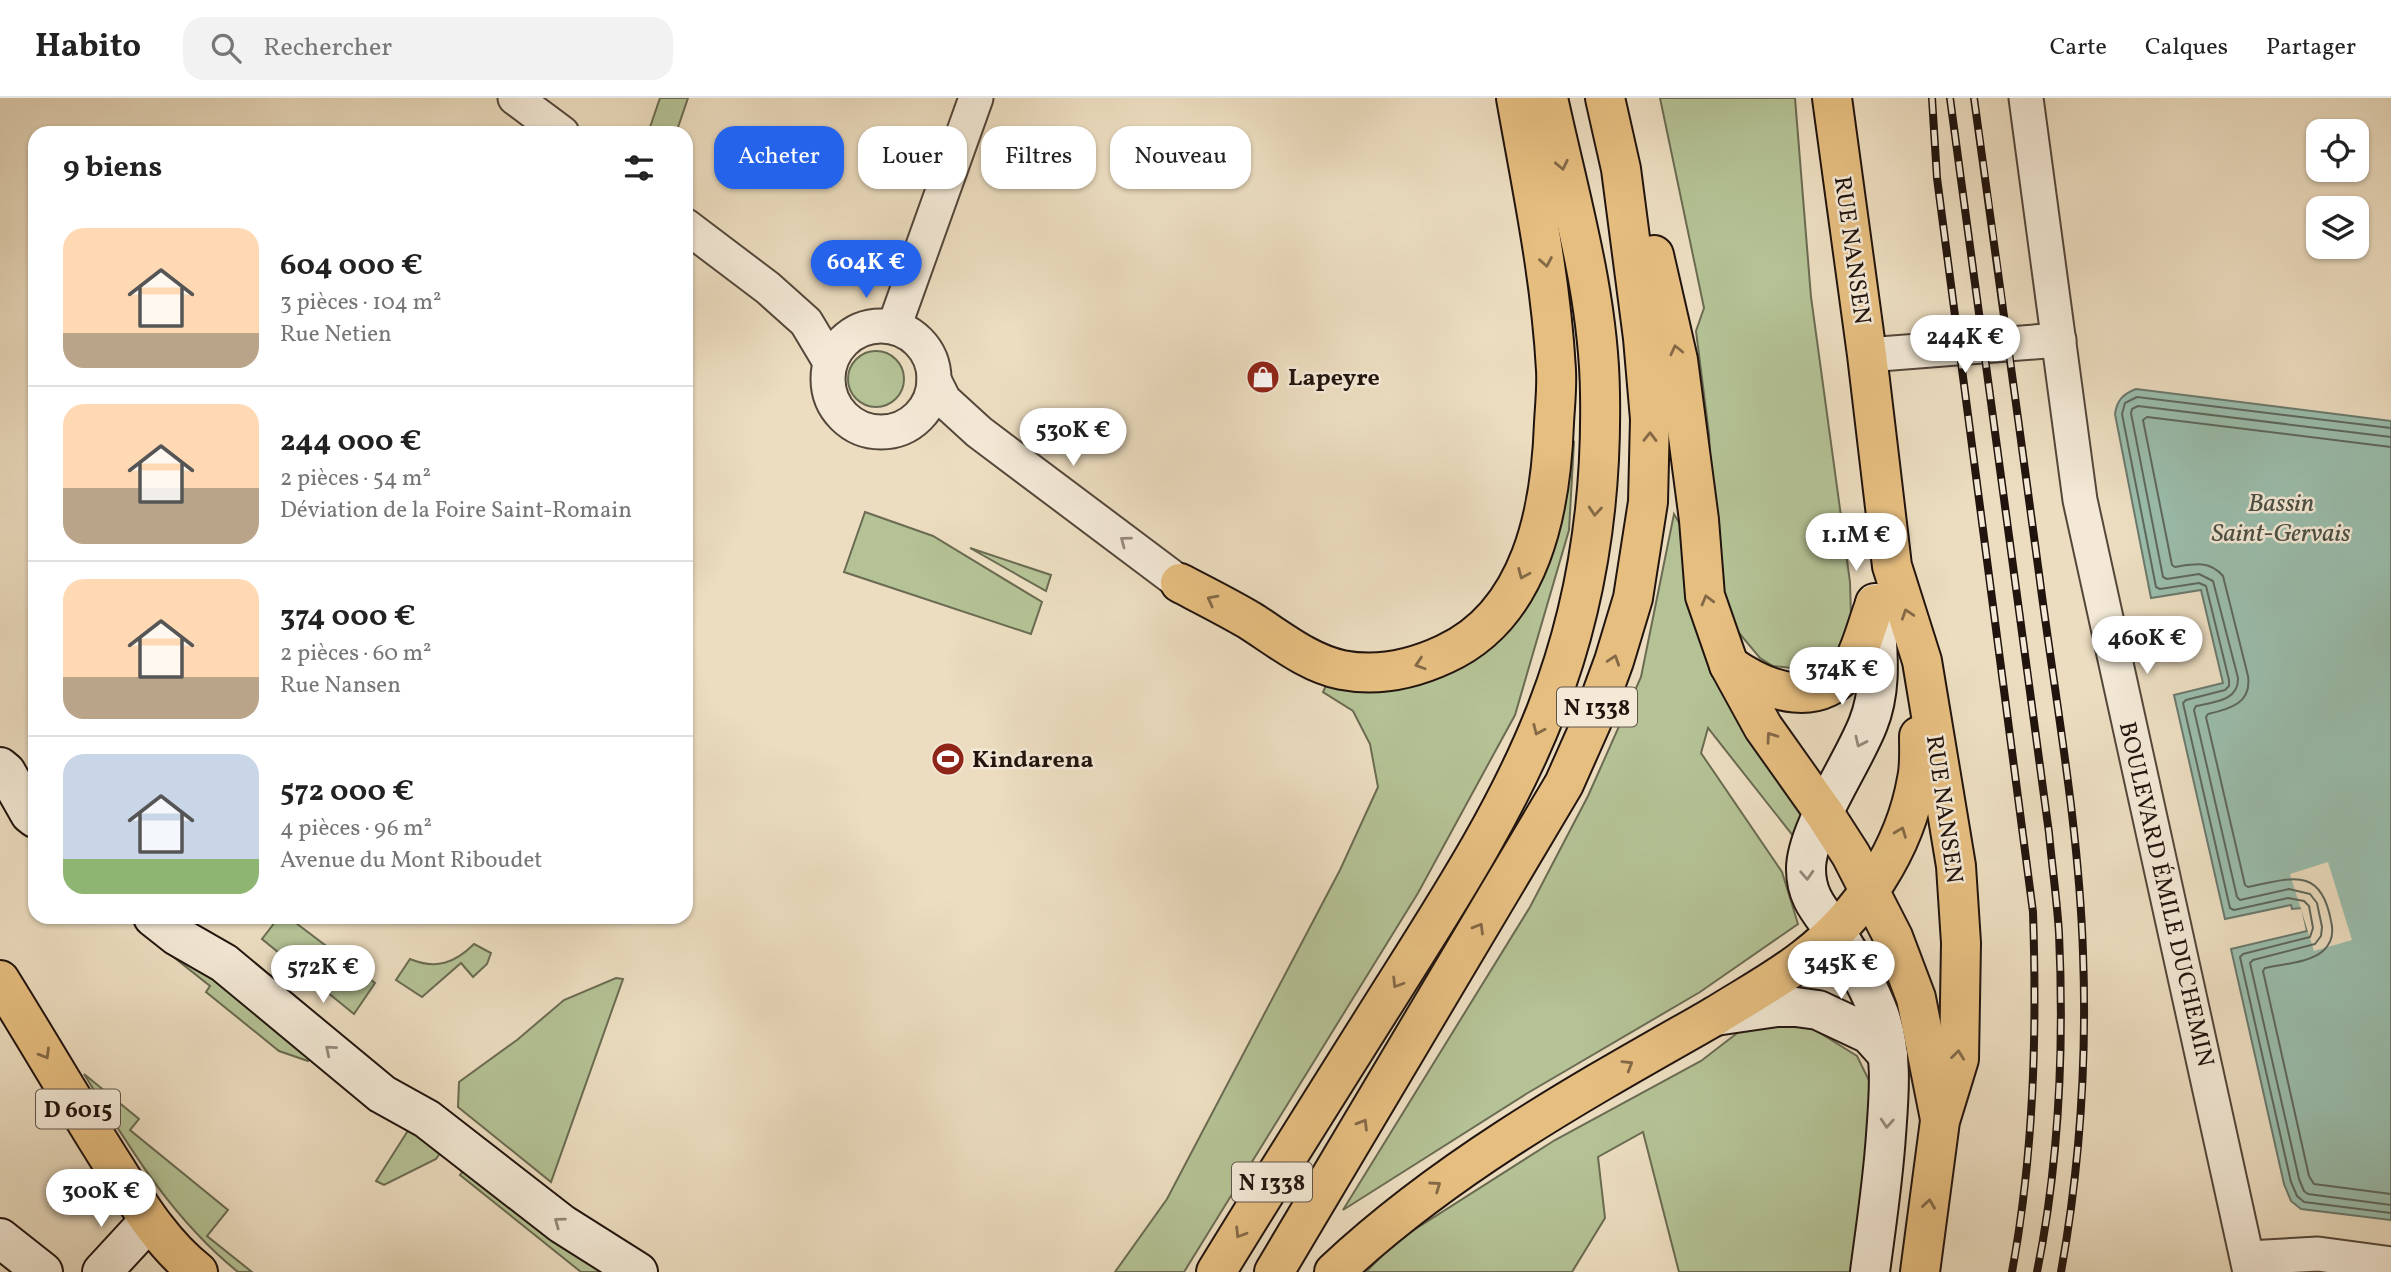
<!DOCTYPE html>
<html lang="fr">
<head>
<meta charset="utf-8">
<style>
  body { margin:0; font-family:Vollkorn,serif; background:#f2f2f2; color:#222; height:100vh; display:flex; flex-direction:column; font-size:26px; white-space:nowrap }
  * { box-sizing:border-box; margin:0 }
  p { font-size:23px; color:#767676 }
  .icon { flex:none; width:38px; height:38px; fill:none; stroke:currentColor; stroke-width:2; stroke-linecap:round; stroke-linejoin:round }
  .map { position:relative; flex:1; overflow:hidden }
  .details { position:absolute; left:28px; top:28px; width:665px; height:798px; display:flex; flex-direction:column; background:#fff; border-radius:21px; box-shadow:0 2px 5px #0004 }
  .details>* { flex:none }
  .guide { position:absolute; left:714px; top:28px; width:665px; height:63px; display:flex; gap:14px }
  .buttons { position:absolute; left:2306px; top:21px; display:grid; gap:14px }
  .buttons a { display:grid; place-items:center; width:63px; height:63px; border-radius:14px; background:#fff; box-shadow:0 2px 5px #0004; font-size:35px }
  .price { position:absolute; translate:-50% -60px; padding:0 16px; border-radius:24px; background:#fff; color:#222; font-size:23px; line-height:46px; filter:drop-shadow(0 2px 4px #0008) }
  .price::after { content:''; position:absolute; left:50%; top:42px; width:21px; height:16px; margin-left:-10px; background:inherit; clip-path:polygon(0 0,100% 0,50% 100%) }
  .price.active { background:#2563eb; color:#fff }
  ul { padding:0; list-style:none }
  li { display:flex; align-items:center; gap:21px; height:175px; padding:0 35px }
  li+li { border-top:2px solid #e0e0e0 }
  li span { display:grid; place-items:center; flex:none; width:196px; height:140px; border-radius:21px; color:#555 }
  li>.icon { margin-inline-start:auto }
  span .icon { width:84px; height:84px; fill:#fffc; stroke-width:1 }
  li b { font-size:30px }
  h2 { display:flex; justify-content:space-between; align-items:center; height:84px; padding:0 35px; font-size:30px }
  .chip { padding:0 24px; border-radius:21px; background:#fff; box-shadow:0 2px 5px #0004; font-size:24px; line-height:63px }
  .chip.active { background:#2563eb; color:#fff }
  header { display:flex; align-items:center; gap:42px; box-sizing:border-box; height:98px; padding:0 35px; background:#fff; border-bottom:2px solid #e0e0e0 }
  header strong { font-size:33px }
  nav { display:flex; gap:38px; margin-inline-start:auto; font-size:24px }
  .search { width:490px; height:63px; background:#f2f2f2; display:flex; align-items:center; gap:18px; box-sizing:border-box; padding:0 24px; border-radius:21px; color:#767676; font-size:26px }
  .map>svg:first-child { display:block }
</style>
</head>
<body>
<header>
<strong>Habito</strong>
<div class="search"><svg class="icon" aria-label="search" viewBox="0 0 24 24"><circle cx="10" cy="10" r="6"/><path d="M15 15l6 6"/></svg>Rechercher</div>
<nav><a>Carte</a><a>Calques</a><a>Partager</a></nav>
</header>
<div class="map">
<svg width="2391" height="1174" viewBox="0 0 2391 1174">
  <rect width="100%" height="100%" fill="#ecddc0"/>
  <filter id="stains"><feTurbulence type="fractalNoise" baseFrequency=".00286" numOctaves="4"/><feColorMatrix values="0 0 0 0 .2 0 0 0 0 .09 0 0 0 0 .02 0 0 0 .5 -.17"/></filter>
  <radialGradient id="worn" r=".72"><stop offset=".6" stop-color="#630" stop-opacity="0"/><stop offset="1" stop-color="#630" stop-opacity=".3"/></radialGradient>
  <g fill="#b4c295" stroke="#6a6b52" stroke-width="2">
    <polygon points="660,0 688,0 676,35 648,35"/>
    <polygon points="1660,0 1795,0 1811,199 1850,484 1851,520 1841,548 1825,562 1802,571 1773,568 1760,560 1734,529 1725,504 1712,404 1709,336 1696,233 1704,210"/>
    <circle cx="876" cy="281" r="28"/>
    <polygon points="1574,344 1569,432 1515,617 1418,795 1184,1174 1115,1174 1167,1101 1340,772 1378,689 1370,646 1353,613 1323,594 1327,585 1491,547 1565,347"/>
    <polygon points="865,414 933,438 1042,504 1031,536 844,474"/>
    <polygon points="1674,416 1681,428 1730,601 1803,720 1794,739 1708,630 1701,655 1782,774 1798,826 1700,894 1526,996 1343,1112 1530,809 1588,698 1641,579"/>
    <polygon points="970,450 1051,477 1046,493"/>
    <polygon points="279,819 288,819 375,885 354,916 262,841"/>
    <polygon points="147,828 311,959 308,963 279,953 206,894 210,888 142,834"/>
    <path d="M474,846L491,855L487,866L473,879L461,865L422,899L396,882L410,861C436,872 455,865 474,846Z"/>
    <polygon points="616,880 623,881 551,1084 458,1009 459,984 517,942 564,902"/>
    <polygon points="1799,922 1857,958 1878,1001 1857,1174 1679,1174 1643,1034 1598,1059 1605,1120 1572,1174 1366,1174 1395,1144 1555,1042 1701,963 1749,926"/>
    <path d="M84,976L139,1021L130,1032L228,1112L207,1138L252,1174H238C171,1120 129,1049 84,976Z"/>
    <polygon points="409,1031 445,1048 436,1061 384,1087 376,1083"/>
    <polygon points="469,1065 615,1174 581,1174 460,1077"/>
  </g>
  <path fill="#9abdac" stroke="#6a796d" stroke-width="2" d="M2136,291L2391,323V1122L2301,1111L2291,1103L2284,1086L2231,851L2307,833L2302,810L2292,811L2291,807L2225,821L2174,597L2223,585L2201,492L2151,500L2115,316C2117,302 2123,296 2136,291Z"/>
  <polygon fill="#ecddc0" points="2328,764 2352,842 2314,853 2290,776"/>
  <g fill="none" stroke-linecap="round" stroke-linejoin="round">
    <g stroke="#5e685d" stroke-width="2">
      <polyline points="2391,330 2137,299 2125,305 2122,316 2156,489 2160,491 2199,485 2206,488 2229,582 2229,588 2225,592 2186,602 2183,605 2230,810 2234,812 2288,800 2304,803 2309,808 2313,830 2310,839 2243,856 2240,859 2291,1084 2297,1098 2304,1104 2391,1115"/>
      <path d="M2391,339L2138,308L2132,311L2131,315L2163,479L2167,481L2199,476L2213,483L2238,580C2239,603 2214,604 2196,608L2194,612L2237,799L2240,802L2289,791L2310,796L2317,805L2322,829L2321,838L2315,846L2253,862L2250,865L2299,1081L2304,1093L2308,1096L2391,1107"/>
      <path d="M2391,349L2147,319L2143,322L2172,467L2175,469C2194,466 2209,462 2223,478L2248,578C2252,605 2230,611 2208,616L2206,619L2245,787L2248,789C2292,780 2321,768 2331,823C2334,835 2332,845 2323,853C2309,865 2282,866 2265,870L2263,873L2309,1078L2314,1086L2391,1096"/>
    </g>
    <defs>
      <g id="street">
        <polyline points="515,0 562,35"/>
        <polyline points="2026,0 2080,402 2250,1174"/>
        <polyline points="686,128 768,190 806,224 830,264"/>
        <circle cx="881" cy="281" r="53"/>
        <polyline points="894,229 976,0"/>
        <polyline points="1867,257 2059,242"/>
        <polyline points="934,282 944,302 979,334 1180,485"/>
        <polyline points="2248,1160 2318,1156 2391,1166"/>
      </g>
      <g id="secondary">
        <polyline points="0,669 6,674 30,716 35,720"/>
        <polyline points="153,819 177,838 224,865 382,996 427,1021 562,1126 638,1174"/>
        <polyline points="1715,918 1777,909 1796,909 1818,912 1869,936 1888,957"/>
        <polyline points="0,1140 43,1174"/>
        <polyline points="102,1174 149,1123"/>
        <path d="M1870,1174C1876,1128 1883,1083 1886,1037C1889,997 1893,955 1879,916C1869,889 1855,865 1840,841C1824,816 1806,803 1806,771C1806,732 1853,665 1868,626C1884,586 1876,547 1875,505"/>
      </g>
      <g id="primary">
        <polyline points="1832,0 1867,257 1892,468 1922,563 1956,768 1961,845 1959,961 1940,1023 1920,1174"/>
        <polyline points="1824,715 1851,757 1893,839 1916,900 1940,1021"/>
        <path d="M0,882C38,943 74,1005 112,1065C137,1104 161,1145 198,1174"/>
        <path d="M1715,918C1745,899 1777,882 1805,860C1861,817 1905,751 1917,681C1920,668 1919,652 1919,638"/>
      </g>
      <g id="highway">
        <polyline points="1654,157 1678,262 1699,422 1705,498 1729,567 1763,629 1824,715"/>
        <path d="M1180,485C1203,497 1227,509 1249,522C1279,541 1308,565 1342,572C1378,579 1413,571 1445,556C1532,516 1551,411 1554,325C1555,307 1557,289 1556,272C1551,180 1532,90 1516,0"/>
        <path d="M1729,567C1768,594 1823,615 1854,563C1863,546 1868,524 1875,506"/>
        <path d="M1216,1174C1273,1081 1331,989 1389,897C1447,805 1508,712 1547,611C1586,511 1602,403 1600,296C1599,197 1569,97 1548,0"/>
        <polyline points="1274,1174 1564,686 1592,623 1614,563 1633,500 1648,404 1650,321 1643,240 1621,71 1605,0"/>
        <path d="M1334,1174C1447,1068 1581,994 1715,918"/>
      </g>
    </defs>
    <use href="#street" stroke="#54463a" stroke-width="37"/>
    <use href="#secondary" stroke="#21140e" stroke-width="42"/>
    <use href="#primary" stroke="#21140e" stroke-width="42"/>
    <use href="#highway" stroke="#21140e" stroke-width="42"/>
    <use href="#street" stroke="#f3e9d6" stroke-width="33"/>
    <use href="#secondary" stroke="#f3e9d6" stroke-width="38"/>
    <use href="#primary" stroke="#e6be80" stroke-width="38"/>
    <use href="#highway" stroke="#e6be80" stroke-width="38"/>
    <defs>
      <g id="rail">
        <path d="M1932,0L1937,80L2033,814C2037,934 2034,1055 2012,1174"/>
        <path d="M1950,0L2049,735C2052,768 2057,802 2059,835C2064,945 2059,1066 2037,1174"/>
        <path d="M1974,0C1997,161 2018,322 2040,483C2056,606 2079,730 2083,855C2087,962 2080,1068 2061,1174"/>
      </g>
    </defs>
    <use href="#rail" stroke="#21140e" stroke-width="8"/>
    <use href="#rail" stroke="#f3e9d6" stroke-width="5" stroke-dasharray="16" stroke-linecap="butt"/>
  </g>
  <defs><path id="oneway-chevron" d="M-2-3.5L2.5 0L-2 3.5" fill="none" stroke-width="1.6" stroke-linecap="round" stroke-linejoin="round" transform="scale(1.75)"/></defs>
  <g stroke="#846947">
    <use href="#oneway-chevron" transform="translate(1562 67) rotate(78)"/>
    <use href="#oneway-chevron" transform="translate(1546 164) rotate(80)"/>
    <use href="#oneway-chevron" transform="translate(1676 252) rotate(-103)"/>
    <use href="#oneway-chevron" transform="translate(1650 339) rotate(-89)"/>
    <use href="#oneway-chevron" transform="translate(1595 413) rotate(95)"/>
    <use href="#oneway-chevron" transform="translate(1523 476) rotate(113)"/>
    <use href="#oneway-chevron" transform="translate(1212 502) rotate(-152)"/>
    <use href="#oneway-chevron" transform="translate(1707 502) rotate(-105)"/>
    <use href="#oneway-chevron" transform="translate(1907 516) rotate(-108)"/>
    <use href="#oneway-chevron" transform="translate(1614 562) rotate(-72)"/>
    <use href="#oneway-chevron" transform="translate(1420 566) rotate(162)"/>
    <use href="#oneway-chevron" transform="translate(1538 632) rotate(114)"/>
    <use href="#oneway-chevron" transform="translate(1771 639) rotate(-125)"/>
    <use href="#oneway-chevron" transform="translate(1901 734) rotate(-69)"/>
    <use href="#oneway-chevron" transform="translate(1479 830) rotate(-59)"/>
    <use href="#oneway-chevron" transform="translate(1397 885) rotate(122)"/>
    <use href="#oneway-chevron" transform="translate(45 956) rotate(59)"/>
    <use href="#oneway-chevron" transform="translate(1958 957) rotate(-83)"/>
    <use href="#oneway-chevron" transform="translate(1628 967) rotate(-31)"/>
    <use href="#oneway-chevron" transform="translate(1363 1026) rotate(-59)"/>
    <use href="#oneway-chevron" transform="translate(1436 1088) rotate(-35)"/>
    <use href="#oneway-chevron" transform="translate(1929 1106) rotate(-82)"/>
    <use href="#oneway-chevron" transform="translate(1240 1135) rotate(122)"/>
  </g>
  <g stroke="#94897c">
    <use href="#oneway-chevron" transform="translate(1125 443) rotate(-143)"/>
    <use href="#oneway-chevron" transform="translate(1860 644) rotate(115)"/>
    <use href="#oneway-chevron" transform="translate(1807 777) rotate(87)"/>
    <use href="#oneway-chevron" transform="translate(330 952) rotate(-140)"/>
    <use href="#oneway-chevron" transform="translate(1887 1025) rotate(94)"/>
    <use href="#oneway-chevron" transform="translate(559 1124) rotate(-144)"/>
  </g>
  <defs>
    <symbol id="shop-disc" viewBox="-11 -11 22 22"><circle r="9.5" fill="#8f2418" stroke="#f3e9d6"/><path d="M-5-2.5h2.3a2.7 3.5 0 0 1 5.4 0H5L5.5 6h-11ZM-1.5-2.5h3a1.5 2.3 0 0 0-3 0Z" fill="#fff"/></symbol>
    <symbol id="stadium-disc" viewBox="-11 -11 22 22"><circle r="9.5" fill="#8f2418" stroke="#f3e9d6"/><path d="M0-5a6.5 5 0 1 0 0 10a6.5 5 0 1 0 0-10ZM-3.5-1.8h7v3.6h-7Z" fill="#fff"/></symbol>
  </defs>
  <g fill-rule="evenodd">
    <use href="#shop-disc" x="1244" y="260" width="38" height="38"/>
    <use href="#stadium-disc" x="929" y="642" width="38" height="38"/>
  </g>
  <g text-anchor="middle" stroke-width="5" stroke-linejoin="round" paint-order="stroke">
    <g fill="#f3e9d6" stroke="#60544a" stroke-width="2">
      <rect x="1557" y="589.5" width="80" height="39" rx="5"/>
      <rect x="36" y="991.5" width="84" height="39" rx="5"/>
      <rect x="1232" y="1064.5" width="80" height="39" rx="5"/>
    </g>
    <g font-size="23" font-weight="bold" fill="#21140e">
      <text x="1597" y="617">N 1338</text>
      <text x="78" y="1019">D 6015</text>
      <text x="1272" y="1092">N 1338</text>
    </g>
    <g font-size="24" fill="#21140e" stroke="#f3e9d6">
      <text transform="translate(1853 152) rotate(82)" y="8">RUE NANSEN</text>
      <text transform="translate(1945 711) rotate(82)" y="8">RUE NANSEN</text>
      <text transform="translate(2167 796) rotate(77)" y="8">BOULEVARD ÉMILE DUCHEMIN</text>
    </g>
    <g font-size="24" font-weight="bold" fill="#21140e" stroke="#f3e9d6" text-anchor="start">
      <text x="1288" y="287">Lapeyre</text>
      <text x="972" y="669">Kindarena</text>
    </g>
    <g font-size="26" font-style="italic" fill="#4b4f45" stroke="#f3e9d6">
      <text x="2281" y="413">Bassin<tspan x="2281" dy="30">Saint-Gervais</tspan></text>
    </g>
  </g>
  <rect width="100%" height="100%" filter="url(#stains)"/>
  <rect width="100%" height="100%" fill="url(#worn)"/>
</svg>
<div class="buttons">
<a><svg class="icon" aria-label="locate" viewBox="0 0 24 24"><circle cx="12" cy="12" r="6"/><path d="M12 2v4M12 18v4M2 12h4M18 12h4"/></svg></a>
<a><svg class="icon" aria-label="layers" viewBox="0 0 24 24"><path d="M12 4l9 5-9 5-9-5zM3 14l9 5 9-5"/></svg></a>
</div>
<b class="price active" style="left:866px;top:202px">604K €</b>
<b class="price" style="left:1965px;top:277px">244K €</b>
<b class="price" style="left:1073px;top:370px">530K €</b>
<b class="price" style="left:1856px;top:475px">1.1M €</b>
<b class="price" style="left:2147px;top:578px">460K €</b>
<b class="price" style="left:1842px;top:609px">374K €</b>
<b class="price" style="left:1841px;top:903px">345K €</b>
<b class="price" style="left:323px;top:907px">572K €</b>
<b class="price" style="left:101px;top:1131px">300K €</b>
<div class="guide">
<a class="chip active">Acheter</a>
<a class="chip">Louer</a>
<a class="chip">Filtres</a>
<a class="chip">Nouveau</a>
</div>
<section class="details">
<h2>9 biens<svg class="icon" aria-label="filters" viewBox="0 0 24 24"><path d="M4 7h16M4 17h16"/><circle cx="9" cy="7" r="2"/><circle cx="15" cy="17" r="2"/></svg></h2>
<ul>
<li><span style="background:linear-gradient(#ffd9b3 75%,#b9a48a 0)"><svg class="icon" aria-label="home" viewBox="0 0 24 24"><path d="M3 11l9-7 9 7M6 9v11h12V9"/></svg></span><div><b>604 000 €</b><p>3 pièces · 104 m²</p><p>Rue Netien</p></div></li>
<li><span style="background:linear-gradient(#ffd9b3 60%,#b9a48a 0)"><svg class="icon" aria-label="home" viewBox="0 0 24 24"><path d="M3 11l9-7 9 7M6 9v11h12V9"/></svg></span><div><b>244 000 €</b><p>2 pièces · 54 m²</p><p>Déviation de la Foire Saint-Romain</p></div></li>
<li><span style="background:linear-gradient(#ffd9b3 70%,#b9a48a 0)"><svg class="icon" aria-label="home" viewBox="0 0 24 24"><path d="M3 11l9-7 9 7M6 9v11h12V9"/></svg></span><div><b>374 000 €</b><p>2 pièces · 60 m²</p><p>Rue Nansen</p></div></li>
<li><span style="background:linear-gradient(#c9d6e8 75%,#8fb573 0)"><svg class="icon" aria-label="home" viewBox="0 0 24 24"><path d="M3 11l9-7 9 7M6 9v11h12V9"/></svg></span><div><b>572 000 €</b><p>4 pièces · 96 m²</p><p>Avenue du Mont Riboudet</p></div></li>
</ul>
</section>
</div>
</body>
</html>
